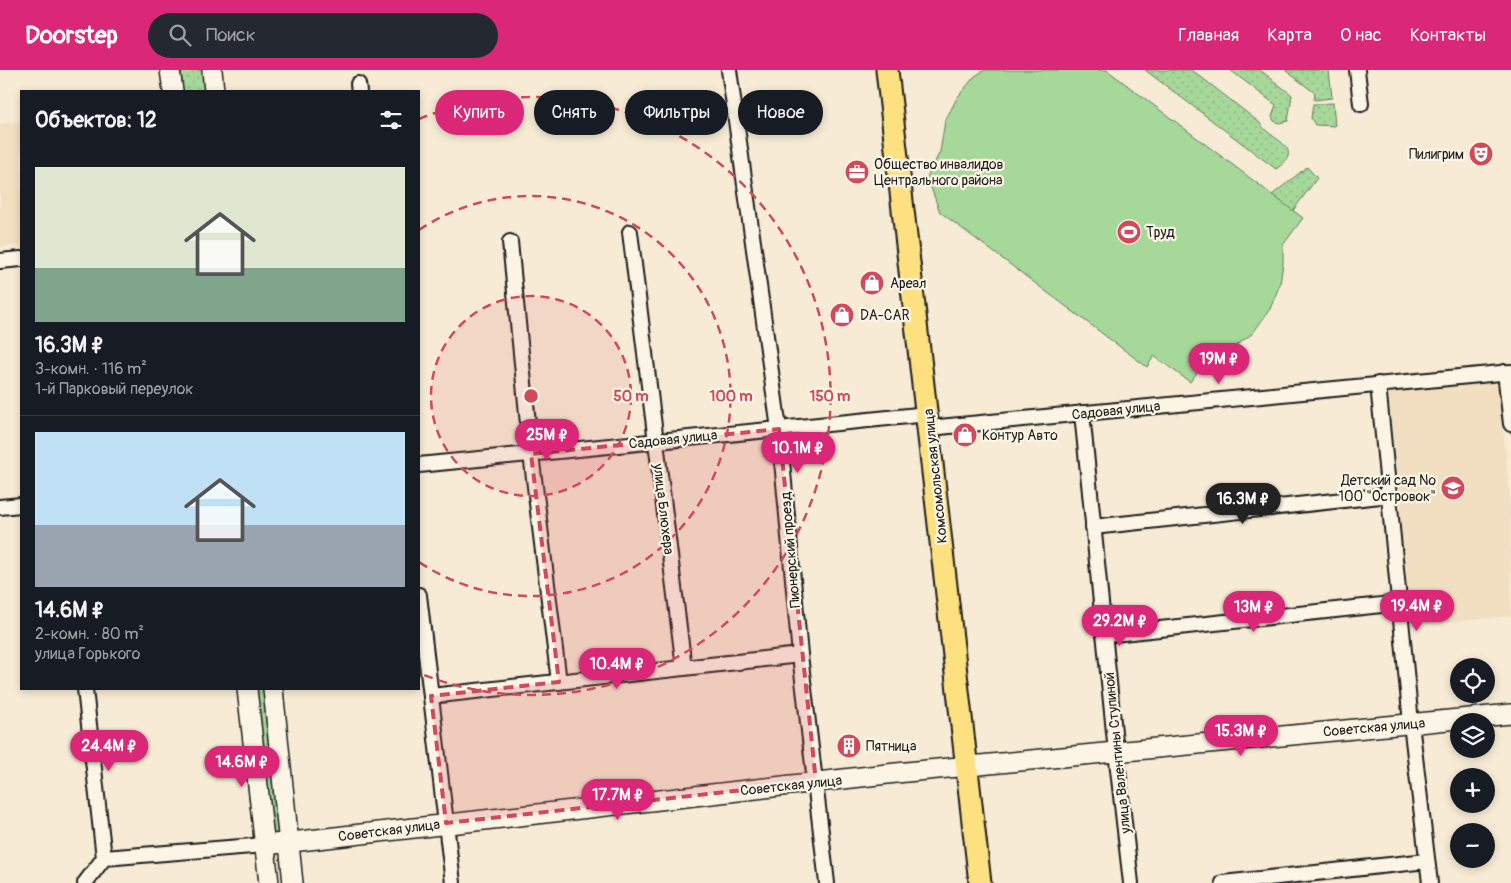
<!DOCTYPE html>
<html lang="ru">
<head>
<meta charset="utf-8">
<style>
  body { margin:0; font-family:Pangolin,sans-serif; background:#242831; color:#f1f3f6; height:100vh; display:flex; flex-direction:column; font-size:19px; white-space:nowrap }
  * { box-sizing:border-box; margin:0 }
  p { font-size:16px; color:#9ea1a6 }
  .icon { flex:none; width:28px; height:28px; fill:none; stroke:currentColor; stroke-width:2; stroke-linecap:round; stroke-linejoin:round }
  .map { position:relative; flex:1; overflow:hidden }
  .details { position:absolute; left:20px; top:20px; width:400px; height:600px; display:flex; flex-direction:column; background:#171b24; border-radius:0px; box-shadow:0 2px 8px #0003 }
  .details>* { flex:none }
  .top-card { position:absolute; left:435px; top:20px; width:475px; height:45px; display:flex; gap:10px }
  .fabs { position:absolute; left:1450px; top:588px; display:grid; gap:10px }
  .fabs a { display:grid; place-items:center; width:45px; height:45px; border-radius:50%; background:#171b24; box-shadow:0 2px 8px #0003; font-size:25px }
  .price { position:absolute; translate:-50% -42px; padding:0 11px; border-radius:18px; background:#db2777; color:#fff; font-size:16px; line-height:32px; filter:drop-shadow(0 1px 2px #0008) }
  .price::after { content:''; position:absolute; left:50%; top:30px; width:15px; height:11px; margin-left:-8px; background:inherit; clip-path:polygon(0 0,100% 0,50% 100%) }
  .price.current { background:#222; color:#fff }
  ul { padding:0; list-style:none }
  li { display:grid; align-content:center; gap:10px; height:265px; padding:0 15px }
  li+li { border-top:1px solid #363941 }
  li span { display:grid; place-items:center; height:155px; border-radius:0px; color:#555 }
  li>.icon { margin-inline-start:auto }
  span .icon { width:90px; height:90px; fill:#fffc; stroke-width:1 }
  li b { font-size:21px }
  h2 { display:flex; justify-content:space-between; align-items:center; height:60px; padding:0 15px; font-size:21px }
  .chip { padding:0 18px; border-radius:22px; background:#171b24; box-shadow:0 2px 8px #0003; font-size:18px; line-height:45px }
  .chip.current { background:#db2777; color:#fff }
  header { display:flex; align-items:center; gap:30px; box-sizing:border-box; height:70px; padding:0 25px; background:#db2777; color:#fff }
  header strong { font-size:24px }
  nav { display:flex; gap:28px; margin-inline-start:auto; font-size:18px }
  .search { width:350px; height:45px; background:#242831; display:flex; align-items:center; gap:12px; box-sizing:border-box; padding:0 18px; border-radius:28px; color:#9ea1a6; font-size:19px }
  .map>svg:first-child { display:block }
</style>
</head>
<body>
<header>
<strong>Doorstep</strong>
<div class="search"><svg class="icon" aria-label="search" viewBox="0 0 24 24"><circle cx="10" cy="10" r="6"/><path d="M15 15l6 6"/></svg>Поиск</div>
<nav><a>Главная</a><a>Карта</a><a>О нас</a><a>Контакты</a></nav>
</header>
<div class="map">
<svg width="1511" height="813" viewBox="0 0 1511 813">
  <defs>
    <pattern id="grass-dots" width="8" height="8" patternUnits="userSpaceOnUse" patternTransform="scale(1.25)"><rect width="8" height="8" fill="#a6d89a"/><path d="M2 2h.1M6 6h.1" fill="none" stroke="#8eb984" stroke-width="1.8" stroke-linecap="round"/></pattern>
  </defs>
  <rect width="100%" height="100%" fill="#f7ebd5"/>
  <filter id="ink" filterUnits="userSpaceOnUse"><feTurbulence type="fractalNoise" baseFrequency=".02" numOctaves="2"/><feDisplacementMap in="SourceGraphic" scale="10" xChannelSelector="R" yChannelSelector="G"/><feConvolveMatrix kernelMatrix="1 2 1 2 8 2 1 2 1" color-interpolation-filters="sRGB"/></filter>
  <g filter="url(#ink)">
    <g fill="#f2dfc2">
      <polygon points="21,51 21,175 0,177 0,54"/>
      <polygon points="1498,309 1511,438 1511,546 1411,556 1388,321"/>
    </g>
    <g fill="url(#grass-dots)" stroke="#617a5b">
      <polygon points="181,0 204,0 206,21 183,21"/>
      <path d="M1145,0H1192L1260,53C1269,70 1308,77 1276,99Z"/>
      <polygon points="1230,0 1260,0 1292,25 1288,51 1279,53 1274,51 1272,47 1276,35"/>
      <polygon points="1285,0 1329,0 1332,28 1314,30 1315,23"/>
      <polygon points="1333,33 1335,56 1315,55 1311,48 1313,34"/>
      <polygon points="1307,97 1317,108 1289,146 1267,129"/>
      <polygon points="253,619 264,619 280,764 273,769"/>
    </g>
    <polygon fill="#a6d89a" stroke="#617a5b" points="984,0 1107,0 1303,148 1283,175 1283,193 1280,214 1270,239 1253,263 1234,277 1215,284 1207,289 1190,312 1154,286 1147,297 940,142 927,107 940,82 945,51 957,28 974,7"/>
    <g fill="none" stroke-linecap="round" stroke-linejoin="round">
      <defs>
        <g id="street">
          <polyline points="729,0 779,359 800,585 827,813"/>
          <polyline points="1357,0 1361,34"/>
          <polyline points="358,14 359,21"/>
          <polyline points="630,162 684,598"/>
          <polyline points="510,172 531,384 559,612"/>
          <polyline points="0,191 21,189"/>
          <polyline points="1505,302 1511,354"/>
          <polyline points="1378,314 1411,653 1430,813"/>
          <polyline points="1082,343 1116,682 1131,813"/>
          <polyline points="929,358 1511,302"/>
          <polyline points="419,395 928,344"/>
          <polyline points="0,437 21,435"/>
          <polyline points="1093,457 1390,425"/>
          <polyline points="419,525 453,813"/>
          <polyline points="1104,565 1400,533"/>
          <polyline points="85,619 104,788"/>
          <polyline points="431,626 800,585"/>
          <polyline points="85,813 104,788 265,775"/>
          <polyline points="1223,813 1427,791"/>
        </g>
        <g id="secondary">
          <polyline points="170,0 173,21"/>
          <polyline points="212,0 214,21"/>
          <polyline points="247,619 269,813"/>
          <polyline points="273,619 293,813"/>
          <polyline points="265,775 896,703 1511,644"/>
        </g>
        <polyline id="primary" points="887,0 980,813"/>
      </defs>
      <use href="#street" stroke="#1c1c1c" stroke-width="18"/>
      <use href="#secondary" stroke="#1c1c1c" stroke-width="22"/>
      <use href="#primary" stroke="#1c1c1c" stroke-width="25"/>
      <use href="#street" stroke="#fcf5e5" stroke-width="14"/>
      <use href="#secondary" stroke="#fcf5e5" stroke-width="19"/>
      <use href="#primary" stroke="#fde080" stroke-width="21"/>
    </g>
  </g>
  <path fill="#d1495b" fill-opacity="0.2" stroke="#d1495b" stroke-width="4" stroke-dasharray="10 6" stroke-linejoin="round" d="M779,359L816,712L446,753L431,626L559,612L531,384Z"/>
  <circle cx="531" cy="326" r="100" fill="#d1495b" fill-opacity=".12"/>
  <g fill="none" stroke="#d1495b" stroke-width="2.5" stroke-dasharray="9 6">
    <circle cx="531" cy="326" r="100"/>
    <path d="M419 160A200 200 0 1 1 419 492"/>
    <path d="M419 49A299 299 0 1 1 419 603"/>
  </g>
  <defs>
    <symbol id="theatre-disc" viewBox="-11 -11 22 22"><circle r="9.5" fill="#d1495b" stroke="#fcf5e5"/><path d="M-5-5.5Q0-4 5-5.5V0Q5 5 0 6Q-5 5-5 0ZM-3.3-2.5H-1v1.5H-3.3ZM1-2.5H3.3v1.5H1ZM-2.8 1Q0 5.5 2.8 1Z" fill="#fff"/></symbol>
    <symbol id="office-disc" viewBox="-11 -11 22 22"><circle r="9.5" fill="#d1495b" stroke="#fcf5e5"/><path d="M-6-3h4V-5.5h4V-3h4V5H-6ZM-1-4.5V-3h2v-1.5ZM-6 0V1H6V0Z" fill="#fff"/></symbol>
    <symbol id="stadium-disc" viewBox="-11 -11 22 22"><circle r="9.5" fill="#d1495b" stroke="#fcf5e5"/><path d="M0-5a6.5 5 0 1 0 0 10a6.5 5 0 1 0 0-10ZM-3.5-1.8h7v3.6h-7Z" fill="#fff"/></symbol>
    <symbol id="shop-disc" viewBox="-11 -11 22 22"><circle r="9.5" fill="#d1495b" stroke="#fcf5e5"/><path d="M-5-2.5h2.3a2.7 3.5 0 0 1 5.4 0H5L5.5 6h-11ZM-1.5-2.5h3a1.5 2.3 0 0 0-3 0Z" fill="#fff"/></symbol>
    <symbol id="school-disc" viewBox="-11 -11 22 22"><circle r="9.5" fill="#d1495b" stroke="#fcf5e5"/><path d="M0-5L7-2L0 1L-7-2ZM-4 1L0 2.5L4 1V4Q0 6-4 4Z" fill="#fff"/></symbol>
    <symbol id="building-disc" viewBox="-11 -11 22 22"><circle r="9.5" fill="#d1495b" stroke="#fcf5e5"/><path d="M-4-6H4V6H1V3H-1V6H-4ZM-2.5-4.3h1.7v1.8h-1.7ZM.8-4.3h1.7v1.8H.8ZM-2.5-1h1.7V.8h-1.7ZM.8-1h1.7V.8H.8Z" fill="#fff"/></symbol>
  </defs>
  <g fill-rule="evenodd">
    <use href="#theatre-disc" x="1467" y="70" width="28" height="28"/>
    <use href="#office-disc" x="843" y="88" width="28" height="28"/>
    <use href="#stadium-disc" x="1115" y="148" width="28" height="28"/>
    <use href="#shop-disc" x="858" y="199" width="28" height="28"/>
    <use href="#shop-disc" x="828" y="231" width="28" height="28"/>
    <use href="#shop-disc" x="951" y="351" width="28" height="28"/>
    <use href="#school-disc" x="1439" y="404" width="28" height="28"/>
    <use href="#building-disc" x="835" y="662" width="28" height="28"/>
  </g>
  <g text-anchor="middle" stroke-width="4.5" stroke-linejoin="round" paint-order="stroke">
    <g font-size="14" fill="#1c1c1c" stroke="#fcf5e5" text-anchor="start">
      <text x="1464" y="89" text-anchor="end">Пилигрим</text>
      <text x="874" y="99">Общество инвалидов<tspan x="874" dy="16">Центрального района</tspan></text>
      <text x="1146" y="167">Труд</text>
      <text x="890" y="218">Ареал</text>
      <text x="860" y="250">DA-CAR</text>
      <text x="982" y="370">Контур Авто</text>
      <text x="1436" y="415" text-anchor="end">Детский сад №<tspan x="1436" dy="16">100 "Островок"</tspan></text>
      <text x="866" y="681">Пятница</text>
    </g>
    <g font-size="14" fill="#1c1c1c" stroke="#fcf5e5">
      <text transform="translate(1116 340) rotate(-6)" y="5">Садовая улица</text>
      <text transform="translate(673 369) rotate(-6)" y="5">Садовая улица</text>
      <text transform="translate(935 406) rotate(-96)" y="5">Комсомольская улица</text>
      <text transform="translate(664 439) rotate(83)" y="5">улица Блюхера</text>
      <text transform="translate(790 480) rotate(-95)" y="5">Пионерский проезд</text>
      <text transform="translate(1374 657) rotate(-5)" y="5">Советская улица</text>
      <text transform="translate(1117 683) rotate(-96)" y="5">улица Валентины Ступиной</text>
      <text transform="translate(791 715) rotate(-6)" y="5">Советская улица</text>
      <text transform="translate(389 760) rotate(-7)" y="5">Советская улица</text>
    </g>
  </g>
  <circle cx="531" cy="326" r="8" fill="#d1495b" stroke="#fcf5e5" stroke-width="2.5"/>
  <g font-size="15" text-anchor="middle" font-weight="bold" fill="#d1495b" stroke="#fcf5e5" stroke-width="4.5" stroke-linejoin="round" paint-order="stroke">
    <text x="631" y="331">50 m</text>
    <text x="731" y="331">100 m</text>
    <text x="830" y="331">150 m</text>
  </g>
</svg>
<div class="fabs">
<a><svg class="icon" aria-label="locate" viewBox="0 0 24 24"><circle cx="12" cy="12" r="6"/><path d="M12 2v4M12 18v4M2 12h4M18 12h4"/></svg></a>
<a><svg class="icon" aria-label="layers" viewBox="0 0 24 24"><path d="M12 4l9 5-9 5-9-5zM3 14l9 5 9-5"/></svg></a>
<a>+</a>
<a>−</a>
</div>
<b class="price" style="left:1219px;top:315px">19M ₽</b>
<b class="price" style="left:547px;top:391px">25M ₽</b>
<b class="price" style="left:798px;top:404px">10.1M ₽</b>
<b class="price current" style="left:1243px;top:455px">16.3M ₽</b>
<b class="price" style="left:1417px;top:562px">19.4M ₽</b>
<b class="price" style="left:1254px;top:563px">13M ₽</b>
<b class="price" style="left:1120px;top:577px">29.2M ₽</b>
<b class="price" style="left:617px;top:620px">10.4M ₽</b>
<b class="price" style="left:1241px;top:687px">15.3M ₽</b>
<b class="price" style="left:109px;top:702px">24.4M ₽</b>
<b class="price" style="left:242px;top:718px">14.6M ₽</b>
<b class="price" style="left:618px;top:751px">17.7M ₽</b>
<div class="top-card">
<a class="chip current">Купить</a>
<a class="chip">Снять</a>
<a class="chip">Фильтры</a>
<a class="chip">Новое</a>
</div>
<section class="details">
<h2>Объектов: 12<svg class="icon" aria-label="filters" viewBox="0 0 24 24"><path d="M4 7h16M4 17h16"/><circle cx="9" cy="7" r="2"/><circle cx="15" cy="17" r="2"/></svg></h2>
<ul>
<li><span style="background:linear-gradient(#dfe7d0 65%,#7fa58c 0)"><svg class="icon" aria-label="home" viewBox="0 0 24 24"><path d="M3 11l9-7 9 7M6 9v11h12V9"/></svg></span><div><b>16.3M ₽</b><p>3-комн. · 116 m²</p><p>1-й Парковый переулок</p></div></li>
<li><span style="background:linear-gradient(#bfe0f5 60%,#9aa5b1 0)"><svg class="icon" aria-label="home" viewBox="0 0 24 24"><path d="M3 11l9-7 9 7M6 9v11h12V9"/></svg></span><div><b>14.6M ₽</b><p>2-комн. · 80 m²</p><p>улица Горького</p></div></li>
</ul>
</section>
</div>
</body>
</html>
